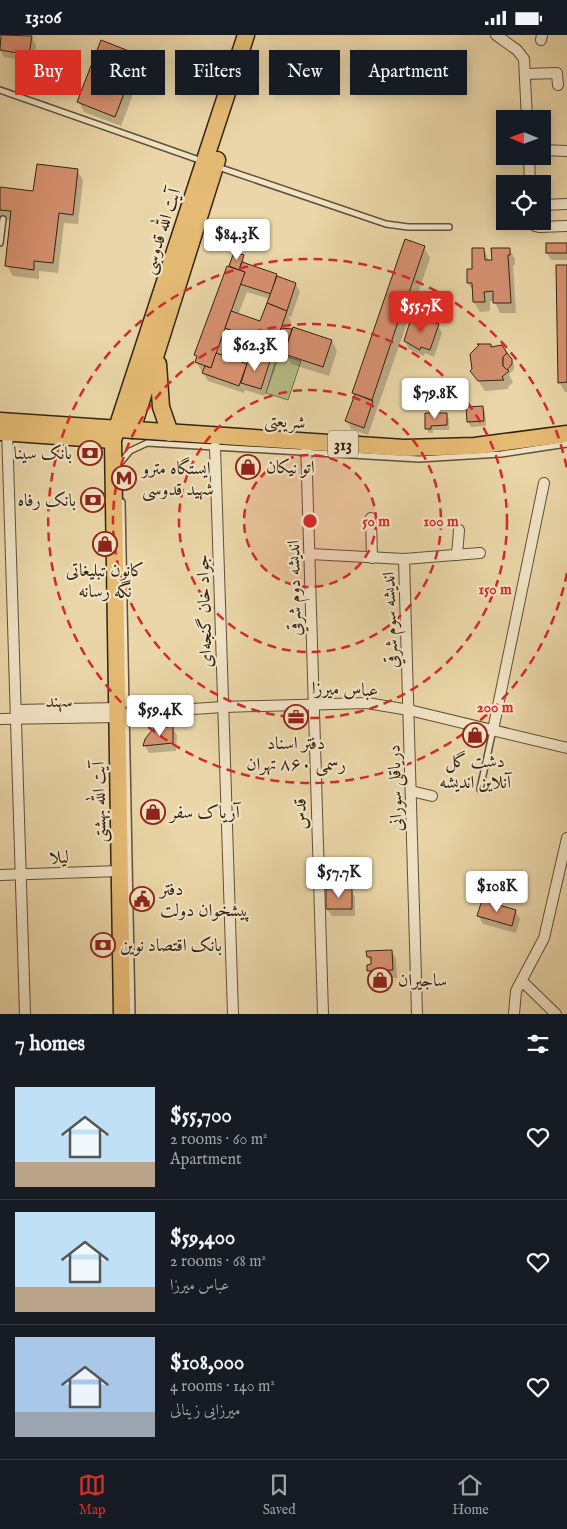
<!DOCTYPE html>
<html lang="en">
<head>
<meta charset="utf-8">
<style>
  body { margin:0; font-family:"IM FELL English",Amiri,serif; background:#20242c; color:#f1f3f6; height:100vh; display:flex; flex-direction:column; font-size:19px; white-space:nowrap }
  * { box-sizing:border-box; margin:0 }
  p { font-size:16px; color:#9ea1a6 }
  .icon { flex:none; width:28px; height:28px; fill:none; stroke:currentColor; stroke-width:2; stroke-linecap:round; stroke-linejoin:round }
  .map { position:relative; height:979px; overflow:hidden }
  .panel { display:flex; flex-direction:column; background:#171b24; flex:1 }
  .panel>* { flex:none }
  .guide { position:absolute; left:15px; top:15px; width:538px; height:45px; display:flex; gap:10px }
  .needle { width:32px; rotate:271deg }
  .controls { position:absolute; left:496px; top:75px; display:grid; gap:10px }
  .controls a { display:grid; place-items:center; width:55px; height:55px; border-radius:0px; background:#171b24; box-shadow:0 2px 12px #0003; font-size:25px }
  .price { position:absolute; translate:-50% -42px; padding:0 11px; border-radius:5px; background:#fff; color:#222; font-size:16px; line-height:32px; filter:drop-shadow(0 1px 2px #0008) }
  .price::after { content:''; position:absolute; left:50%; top:30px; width:15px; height:11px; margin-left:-8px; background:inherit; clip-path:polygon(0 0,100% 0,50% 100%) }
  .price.on { background:#d93025; color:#fff }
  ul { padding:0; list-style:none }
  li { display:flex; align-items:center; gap:15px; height:125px; padding:0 15px }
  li+li { border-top:1px solid #363941 }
  li span { display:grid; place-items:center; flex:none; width:140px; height:100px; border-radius:0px; color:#555 }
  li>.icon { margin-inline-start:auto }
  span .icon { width:60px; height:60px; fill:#fffc; stroke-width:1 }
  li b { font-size:21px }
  h2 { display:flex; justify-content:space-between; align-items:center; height:60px; padding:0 15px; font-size:21px }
  .tag { padding:0 18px; border-radius:0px; background:#171b24; box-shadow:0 2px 12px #0003; font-size:18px; line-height:45px }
  .tag.on { background:#d93025; color:#fff }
  .status { display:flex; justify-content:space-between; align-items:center; height:35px; padding:0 25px; background:#171b24; direction:ltr }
  .status svg { height:14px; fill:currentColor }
  .tab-bar { display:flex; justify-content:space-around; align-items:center; height:70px; border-top:1px solid #363941; background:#171b24; font-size:14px; color:#9ea1a6 }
  .tab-bar a { display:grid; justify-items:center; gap:2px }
  .tab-bar .on { color:#d93025 }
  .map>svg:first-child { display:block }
</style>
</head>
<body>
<div class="status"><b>13:06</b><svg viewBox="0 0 49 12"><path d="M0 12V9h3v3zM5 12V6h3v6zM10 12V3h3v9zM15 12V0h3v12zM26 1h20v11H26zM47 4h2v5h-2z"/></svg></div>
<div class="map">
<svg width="567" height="979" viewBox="0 0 567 979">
  <rect width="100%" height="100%" fill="#ead6a8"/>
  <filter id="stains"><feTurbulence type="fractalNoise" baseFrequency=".004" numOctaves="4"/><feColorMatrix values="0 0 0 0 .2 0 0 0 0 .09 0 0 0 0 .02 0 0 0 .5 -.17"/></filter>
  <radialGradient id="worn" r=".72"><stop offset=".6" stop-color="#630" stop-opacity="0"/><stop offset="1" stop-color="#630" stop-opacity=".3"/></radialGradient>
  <polygon fill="#b7be87" stroke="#74704c" points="278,319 301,326 288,365 266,358"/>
  <g fill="#0003" fill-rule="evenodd">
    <polygon points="3,0 32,2 36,10 33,27 4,22 0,15"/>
    <polygon points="138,21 144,31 121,91 84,77 79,67"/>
    <polygon points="77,135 83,145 78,189 64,188 58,238 39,236 39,244 13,241 7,231 12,186 0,184 0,154 34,157"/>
    <polygon points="567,209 567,225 551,225 547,218"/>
    <polygon points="424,212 430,223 415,267 419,275 417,283 438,290 442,298 434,322 425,318 424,321 409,314 405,306 413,283 409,282 368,400 351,394 347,386 356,361 354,358"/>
    <polygon points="484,214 489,226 493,226 509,214 515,224 515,230 513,230 516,278 500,278 494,266 490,266 490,276 480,277 474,267 474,258 468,248 468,236 474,235"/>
    <path d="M243,221L245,229L277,240L279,243L296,249L300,257L291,282L288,281L291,287L289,295L332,306L337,316L329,341L291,329L286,318L282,316L265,361L245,355L244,358L208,346L196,327V320L232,234L231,231ZM247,257L270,264L260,287L238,280ZM231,302L254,311L247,330L224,322Z"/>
    <polygon points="567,231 567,357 565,357 559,347"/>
    <polygon points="490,310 511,325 514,330 514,334 509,340 513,347 508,352 509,354 485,356 472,336"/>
    <polygon points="483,373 485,377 486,391 471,392 468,387"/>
    <polygon points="446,379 449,384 449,395 433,395 433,398 429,398 426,393"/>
    <polygon points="172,692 177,700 176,716 149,718 145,711 146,704"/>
    <polygon points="351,855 355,862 355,881 332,881 327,874"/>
    <polygon points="515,876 520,884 516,898 483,889 479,881"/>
    <polygon points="392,916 396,924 397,943 372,943 368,931 373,930 368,922"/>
  </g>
  <g fill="#d79170" stroke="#322312">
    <polygon points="1,0 32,1 29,20 0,15"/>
    <polygon points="101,5 139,20 115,82 77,67"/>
    <polygon points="37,129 78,134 73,180 59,178 53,228 34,226 34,235 5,231 11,176 0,175 0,152 33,156"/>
    <polygon points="405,204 425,211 408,261 414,263 411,275 403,272 372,365 352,358"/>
    <rect x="546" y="208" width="21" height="10"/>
    <polygon points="472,213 484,213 485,225 492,225 491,213 510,213 510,220 508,220 511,268 493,268 493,256 484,257 485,267 473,267 472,248 467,248 467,234 472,234"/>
    <polygon points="234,217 244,220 239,235 229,231"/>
    <polygon points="242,227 277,239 271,259 240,249 245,237 239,235"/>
    <polygon points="556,230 567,230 567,347 558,348"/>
    <polygon points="227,231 245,237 211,333 195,327 197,321 194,320"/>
    <polygon points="277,241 296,248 287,276 267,268"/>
    <polygon points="267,268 287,276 270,326 250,319 254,304 225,293 231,276 260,286"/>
    <polygon points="412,280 439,289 430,315 421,312 420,315 404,306"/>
    <polygon points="293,292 332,305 323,332 284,319"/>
    <polygon points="281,293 292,294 285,315 275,310"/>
    <polygon points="477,309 491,309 491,312 502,310 507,318 503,322 503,331 509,336 502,342 504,345 478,346 470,336 472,334 470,319 479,310"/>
    <polygon points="216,318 247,329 239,351 202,338 205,331 211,333"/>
    <polygon points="507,318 512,324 512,329 507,335 503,331 503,322"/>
    <polygon points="250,319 270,326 261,354 241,348"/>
    <polygon points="355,359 373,366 364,393 345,386"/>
    <polygon points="483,371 484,386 467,387 466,372"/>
    <polygon points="425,378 447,378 447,390 431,391 431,394 425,394"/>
    <polygon points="173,691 173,708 143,711 145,704 153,694"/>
    <polygon points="352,853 352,874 326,874 326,854"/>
    <polygon points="482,865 516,875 512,891 477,881"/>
    <polygon points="392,915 393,935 367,936 367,930 371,929 371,922 367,922 366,916"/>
  </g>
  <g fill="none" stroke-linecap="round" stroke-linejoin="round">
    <defs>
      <g id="service">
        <polyline points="0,55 202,126"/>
        <polyline points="218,132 386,189 408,192 449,192"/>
        <polyline points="0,208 3,184"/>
        <polyline points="121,427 130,416 147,408 419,424 501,419 567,409"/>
        <polyline points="122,467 132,979"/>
        <polyline points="480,754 493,695"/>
      </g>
      <g id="minor">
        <polyline points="496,0 517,15 524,24 527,84"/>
        <polyline points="541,5 542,0"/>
        <polyline points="525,39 557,38 558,50"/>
        <polyline points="542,115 567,116"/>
        <polyline points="529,121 530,149"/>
        <polyline points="542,170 567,169"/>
        <polyline points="531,186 535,191 539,192 567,191"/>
        <polyline points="7,393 25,979"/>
        <polyline points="306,407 323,979"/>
        <polyline points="215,412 233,979"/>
        <polyline points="371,483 372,523"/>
        <polyline points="310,519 404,524 480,518"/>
        <polyline points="457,520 459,495"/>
        <polyline points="404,524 417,979"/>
        <polyline points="16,675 118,673"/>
        <polyline points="118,679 223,672 367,668 409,675 567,713"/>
        <polyline points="0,684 118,682"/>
        <polyline points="493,695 544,448"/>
        <polyline points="411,756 432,761"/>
        <polyline points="0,840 120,836"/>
        <polyline points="522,946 556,979"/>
        <polyline points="514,979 516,956 544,903 567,803"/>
      </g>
      <g id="primary">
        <polyline points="158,329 161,372 170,398"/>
        <polyline points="0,386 404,413 475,411 567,399"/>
        <polyline points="132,395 217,125"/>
        <polyline points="0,397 113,405"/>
        <polyline points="122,979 113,405 246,0"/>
      </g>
    </defs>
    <use href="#service" stroke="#605038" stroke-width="8"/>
    <use href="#minor" stroke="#605038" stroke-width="12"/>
    <use href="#primary" stroke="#322312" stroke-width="19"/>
    <use href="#service" stroke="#f1e4c6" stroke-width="5"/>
    <use href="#minor" stroke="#f1e4c6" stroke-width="10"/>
    <use href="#primary" stroke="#e5bb74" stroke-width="16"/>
  </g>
  <circle cx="310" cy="486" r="66" fill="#d62828" fill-opacity=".12"/>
  <g fill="none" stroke="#d62828" stroke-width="2.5" stroke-dasharray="9 6">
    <circle cx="310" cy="486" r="66"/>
    <circle cx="310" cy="486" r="131"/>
    <circle cx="310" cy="486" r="197"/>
    <path d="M567 538A262 262 0 1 1 567 434"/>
  </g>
  <defs>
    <symbol id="bank-ring" viewBox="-11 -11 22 22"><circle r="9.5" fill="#f1e4c6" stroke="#8f2418" stroke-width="1.5"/><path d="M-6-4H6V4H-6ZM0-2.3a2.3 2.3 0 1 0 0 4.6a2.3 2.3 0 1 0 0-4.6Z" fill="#8f2418"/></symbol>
    <symbol id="shop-ring" viewBox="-11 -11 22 22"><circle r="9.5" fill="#f1e4c6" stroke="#8f2418" stroke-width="1.5"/><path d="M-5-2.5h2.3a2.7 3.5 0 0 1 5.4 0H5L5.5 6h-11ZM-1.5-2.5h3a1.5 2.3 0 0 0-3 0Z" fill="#8f2418"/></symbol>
    <symbol id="metro-ring" viewBox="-11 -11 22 22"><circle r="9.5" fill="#f1e4c6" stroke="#8f2418" stroke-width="1.5"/><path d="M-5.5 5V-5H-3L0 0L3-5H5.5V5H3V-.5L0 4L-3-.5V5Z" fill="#8f2418"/></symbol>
    <symbol id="office-ring" viewBox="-11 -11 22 22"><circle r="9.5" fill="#f1e4c6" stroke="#8f2418" stroke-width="1.5"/><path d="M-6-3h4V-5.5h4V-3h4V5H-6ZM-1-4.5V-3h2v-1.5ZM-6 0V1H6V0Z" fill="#8f2418"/></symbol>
    <symbol id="civic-ring" viewBox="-11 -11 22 22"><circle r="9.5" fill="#f1e4c6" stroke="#8f2418" stroke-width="1.5"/><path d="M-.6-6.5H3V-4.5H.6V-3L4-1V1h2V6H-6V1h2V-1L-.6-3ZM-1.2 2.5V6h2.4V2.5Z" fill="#8f2418"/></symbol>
  </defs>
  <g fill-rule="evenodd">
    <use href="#bank-ring" x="76" y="404" width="28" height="28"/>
    <use href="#shop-ring" x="234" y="418" width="28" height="28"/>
    <use href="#metro-ring" x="110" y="429" width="28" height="28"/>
    <use href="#bank-ring" x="79" y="451" width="28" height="28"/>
    <use href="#shop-ring" x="91" y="495" width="28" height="28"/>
    <use href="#office-ring" x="282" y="668" width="28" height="28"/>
    <use href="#shop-ring" x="461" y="686" width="28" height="28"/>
    <use href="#shop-ring" x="139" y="763" width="28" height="28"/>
    <use href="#civic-ring" x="128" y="850" width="28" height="28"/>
    <use href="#bank-ring" x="89" y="896" width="28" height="28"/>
    <use href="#shop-ring" x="366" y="931" width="28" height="28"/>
  </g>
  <g text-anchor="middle" stroke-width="4.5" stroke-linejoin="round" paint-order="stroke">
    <rect fill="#f1e4c6" stroke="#6b5d48" stroke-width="1" x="328" y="395.5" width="30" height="27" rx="4"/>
    <g font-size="16" font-weight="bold" fill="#322312">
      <text x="343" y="415">313</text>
    </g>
    <g font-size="18" fill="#322312" stroke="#f1e4c6">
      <text transform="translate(161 196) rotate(-72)" y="6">آیت الله قدوسی</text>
      <text transform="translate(285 386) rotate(4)" y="6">شریعتی</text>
      <text transform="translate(294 553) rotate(-91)" y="6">انديشه دوم شرقي</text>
      <text transform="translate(204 576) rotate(-92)" y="6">جواد خان گنجه‌ای</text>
      <text transform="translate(390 585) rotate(-92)" y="6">اندیشه سوم شرقي</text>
      <text transform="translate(345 654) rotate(2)" y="6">عباس میرزا</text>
      <text transform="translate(59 666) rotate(-1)" y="6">سهند</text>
      <text transform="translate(395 753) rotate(-92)" y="6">دریاقلی سورانی</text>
      <text transform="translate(99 767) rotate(-91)" y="6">آیت الله بهشتی</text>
      <text transform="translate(300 779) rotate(-92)" y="6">قدس</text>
      <text transform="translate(59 822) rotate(-2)" y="6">لیلا</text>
    </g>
    <g font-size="18" fill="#322312" stroke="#f1e4c6" text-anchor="start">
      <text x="72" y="424" text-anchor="end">بانک سینا</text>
      <text x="266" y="438">اتو نیکان</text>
      <text x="142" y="439">ایستگاه مترو<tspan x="142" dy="21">شهید قدوسی</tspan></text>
      <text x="76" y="471" text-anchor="end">بانک رفاه</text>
      <text x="105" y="541" text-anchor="middle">کانون تبلیغاتی<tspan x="105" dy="21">نگه رسانه</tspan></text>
      <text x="296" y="714" text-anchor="middle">دفتر اسناد<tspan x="296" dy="21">رسمی ۸۶۰ تهران</tspan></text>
      <text x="475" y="732" text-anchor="middle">دشت گل<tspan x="475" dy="21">آنلاین اندیشه</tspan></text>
      <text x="170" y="783">آریاک سفر</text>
      <text x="160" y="860">دفتر<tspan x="160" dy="21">پیشخوان دولت</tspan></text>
      <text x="120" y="916">بانک اقتصاد نوین</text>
      <text x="398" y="951">ساجیران</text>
    </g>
  </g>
  <circle cx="310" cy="486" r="8" fill="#d62828" stroke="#f1e4c6" stroke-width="2.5"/>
  <g font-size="15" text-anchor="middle" font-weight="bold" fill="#d62828" stroke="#f1e4c6" stroke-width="4.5" stroke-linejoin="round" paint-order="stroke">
    <text x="376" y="491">50 m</text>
    <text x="441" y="491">100 m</text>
    <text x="495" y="559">150 m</text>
    <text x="495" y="677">200 m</text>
  </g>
  <rect width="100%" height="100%" filter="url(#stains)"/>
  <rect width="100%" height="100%" fill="url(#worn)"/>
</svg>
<div class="controls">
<a><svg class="needle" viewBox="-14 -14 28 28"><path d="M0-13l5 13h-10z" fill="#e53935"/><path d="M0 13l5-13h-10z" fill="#9ea1a6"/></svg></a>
<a><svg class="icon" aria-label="locate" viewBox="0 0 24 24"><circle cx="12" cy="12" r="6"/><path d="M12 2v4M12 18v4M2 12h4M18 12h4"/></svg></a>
</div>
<b class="price" style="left:237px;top:226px">$84.3K</b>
<b class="price on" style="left:421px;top:298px">$55.7K</b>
<b class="price" style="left:255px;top:337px">$62.3K</b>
<b class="price" style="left:435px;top:385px">$79.8K</b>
<b class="price" style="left:160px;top:702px">$59.4K</b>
<b class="price" style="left:339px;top:864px">$57.7K</b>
<b class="price" style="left:497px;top:878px">$108K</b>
<div class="guide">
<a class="tag on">Buy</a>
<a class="tag">Rent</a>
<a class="tag">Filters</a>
<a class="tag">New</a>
<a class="tag">Apartment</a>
</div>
</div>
<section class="panel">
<h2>7 homes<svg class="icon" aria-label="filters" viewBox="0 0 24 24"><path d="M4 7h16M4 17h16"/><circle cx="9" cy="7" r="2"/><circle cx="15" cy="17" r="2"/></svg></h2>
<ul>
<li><span style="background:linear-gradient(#bfe0f5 75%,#b9a48a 0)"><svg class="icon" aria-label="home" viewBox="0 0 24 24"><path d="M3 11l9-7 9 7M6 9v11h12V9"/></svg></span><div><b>$55,700</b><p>2 rooms · 60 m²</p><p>Apartment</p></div><svg class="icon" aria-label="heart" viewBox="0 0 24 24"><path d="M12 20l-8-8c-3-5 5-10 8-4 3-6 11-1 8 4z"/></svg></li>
<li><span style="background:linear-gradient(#bfe0f5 75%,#b9a48a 0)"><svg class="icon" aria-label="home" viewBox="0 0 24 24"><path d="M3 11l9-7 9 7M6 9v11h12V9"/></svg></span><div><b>$59,400</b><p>2 rooms · 68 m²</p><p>عباس میرزا</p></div><svg class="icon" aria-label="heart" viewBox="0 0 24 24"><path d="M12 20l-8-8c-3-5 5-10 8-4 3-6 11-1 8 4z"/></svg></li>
<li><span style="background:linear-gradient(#a9c7e8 75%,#9aa5b1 0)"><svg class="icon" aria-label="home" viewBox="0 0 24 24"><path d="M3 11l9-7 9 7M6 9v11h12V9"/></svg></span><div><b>$108,000</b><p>4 rooms · 140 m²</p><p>میرزایی زینالی</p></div><svg class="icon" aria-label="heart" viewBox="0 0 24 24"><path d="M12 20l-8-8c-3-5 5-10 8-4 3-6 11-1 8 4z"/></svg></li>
</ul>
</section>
<nav class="tab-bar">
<a class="on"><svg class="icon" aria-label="map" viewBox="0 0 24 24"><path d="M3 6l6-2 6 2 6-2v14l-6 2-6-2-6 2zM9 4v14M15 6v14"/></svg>Map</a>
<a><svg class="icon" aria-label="saved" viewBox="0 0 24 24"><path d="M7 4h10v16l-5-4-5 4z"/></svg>Saved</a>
<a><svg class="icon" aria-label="home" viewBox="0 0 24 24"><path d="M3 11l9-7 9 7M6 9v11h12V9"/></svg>Home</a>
</nav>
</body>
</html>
